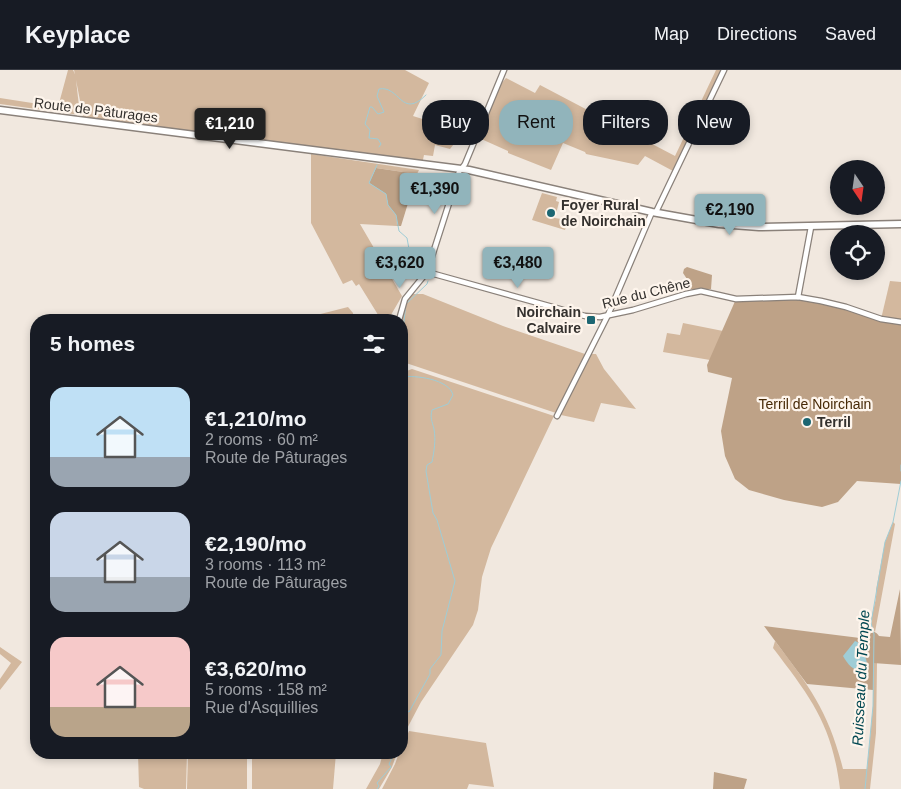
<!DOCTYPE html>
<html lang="en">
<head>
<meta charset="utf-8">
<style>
  body { margin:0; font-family:Helvetica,sans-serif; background:#20242c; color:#f1f3f6; height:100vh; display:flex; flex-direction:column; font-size:19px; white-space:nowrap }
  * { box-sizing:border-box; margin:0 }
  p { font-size:16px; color:#9ea1a6 }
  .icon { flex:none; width:28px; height:28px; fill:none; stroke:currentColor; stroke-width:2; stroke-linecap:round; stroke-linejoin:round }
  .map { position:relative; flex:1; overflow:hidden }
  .details { position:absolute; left:30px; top:244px; width:378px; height:445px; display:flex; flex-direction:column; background:#171b24; border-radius:20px; box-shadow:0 2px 8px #0003 }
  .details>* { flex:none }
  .banner { position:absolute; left:422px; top:30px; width:402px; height:45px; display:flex; gap:10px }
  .needle { width:32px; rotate:167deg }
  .buttons { position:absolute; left:830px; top:90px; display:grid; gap:10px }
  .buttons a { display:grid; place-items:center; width:55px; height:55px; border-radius:50%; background:#171b24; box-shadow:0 2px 8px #0003; font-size:25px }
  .price { position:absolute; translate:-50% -42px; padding:0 11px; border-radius:5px; background:#91b4bb; color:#111; font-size:16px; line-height:32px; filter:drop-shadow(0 1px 2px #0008) }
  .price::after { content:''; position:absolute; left:50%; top:30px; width:15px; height:11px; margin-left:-8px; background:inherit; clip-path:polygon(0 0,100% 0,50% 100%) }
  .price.on { background:#222; color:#fff }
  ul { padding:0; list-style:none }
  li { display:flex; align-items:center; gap:15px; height:125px; padding:0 20px }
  li span { display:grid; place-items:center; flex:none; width:140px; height:100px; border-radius:15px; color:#555 }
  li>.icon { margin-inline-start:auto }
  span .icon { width:60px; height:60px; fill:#fffc; stroke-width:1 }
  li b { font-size:21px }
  h2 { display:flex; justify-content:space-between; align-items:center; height:60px; padding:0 20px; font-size:21px }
  .chip { padding:0 18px; border-radius:20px; background:#171b24; box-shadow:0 2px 8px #0003; font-size:18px; line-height:45px }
  .chip.on { background:#91b4bb; color:#111 }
  header { display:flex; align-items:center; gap:30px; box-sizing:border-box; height:70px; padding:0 25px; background:#171b24; border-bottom:1px solid #363941 }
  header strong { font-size:24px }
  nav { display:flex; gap:28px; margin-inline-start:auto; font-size:18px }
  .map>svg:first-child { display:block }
</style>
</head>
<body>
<header>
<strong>Keyplace</strong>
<nav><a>Map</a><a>Directions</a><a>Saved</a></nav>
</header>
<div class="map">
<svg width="901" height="719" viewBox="0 0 901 719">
  <rect width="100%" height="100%" fill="#f1e8df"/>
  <g fill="#d3b89e">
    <polygon points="68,0 73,0 75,4 74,0 405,0 429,13 413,46 457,60 457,70 450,79 435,75 433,86 424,85 422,94 84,51 76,10 80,45 0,34 0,28 58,37"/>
    <polygon points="716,0 721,0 673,101 645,86 638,95 586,84 585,82 563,73 551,100 508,83 508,81 479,68 499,16 506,8 535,23 540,15 675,86"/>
    <polygon points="311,84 419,100 417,104 376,98 369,113 386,124 388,135 396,145 397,156 360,154 402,226 388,250 380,248 359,214 356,216 352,210 343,214 311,153"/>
    <polygon points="542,123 557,127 556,131 559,132 555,148 561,149 562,146 568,147 565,160 532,150"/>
    <polygon points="890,211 901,212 901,252 881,249"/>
    <path d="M410,224H423L503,256L585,284L556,343L403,292L401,294C401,269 399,246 410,224Z"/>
    <polygon points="348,237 353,243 354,250 297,250"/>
    <polygon points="683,253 723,261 710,290 663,282 667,263 680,265"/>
    <polygon points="587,284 596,284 604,299 636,339 601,333 594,352 561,345"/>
    <polygon points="412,299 554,346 491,478 482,507 478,540 473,555 421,632 401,670 401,337 403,337 405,318 401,317 401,303"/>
    <path d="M893,452L895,454L875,562C866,550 878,534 876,520L885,472Z"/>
    <path d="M775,571C809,616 829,642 843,699H867L873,636V593H877L876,663L870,719H840C832,654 811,628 773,578Z"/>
    <polygon points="0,577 22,592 0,620 0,609 11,593 0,584"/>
    <polygon points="409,661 486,673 494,717 469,714 467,719 382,719 395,694 399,683 401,682 401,678"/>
    <polygon points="138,683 187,683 186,719 144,719 139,717"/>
    <polygon points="188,683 247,683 247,719 187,719"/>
    <polygon points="252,683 336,683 333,719 252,719"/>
    <polygon points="383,683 397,683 392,697 379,719 366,719 380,694"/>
  </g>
  <g fill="#bea287">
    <polygon points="376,98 417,104 401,156 397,156 396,145 388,135 386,124 369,113"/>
    <polygon points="687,197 712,205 711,219 689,219 689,212 683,203 684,199"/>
    <polygon points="798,227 901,252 901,414 857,411 838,432 822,437 784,430 749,420 735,409 725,386 721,361 732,308 708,302 707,295 736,229"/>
    <path d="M900,519L901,595L873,593V620L807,614L764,556L860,568L863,561C869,560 875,560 879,566L890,567Z"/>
    <polygon points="714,702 747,709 744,719 713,719"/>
  </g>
  <path fill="#9fcdd6" d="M855,571L862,574L868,597L866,601C855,603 848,595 843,586Z"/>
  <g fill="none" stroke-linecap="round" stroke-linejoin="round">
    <g stroke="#9fcdd6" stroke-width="1">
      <path d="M379,77L381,74L378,69L369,68L370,60L365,54L370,37H372L378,44L384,42L377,26L379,19C400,15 401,50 426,25"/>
      <polyline points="377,95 369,113 386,124 388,135 396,145 399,161 407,168 409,179 421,197"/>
      <polyline points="401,277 406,234 427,214 428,211"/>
      <path d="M401,311L402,307C415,305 449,309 453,325L448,334L432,340C430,348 432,351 434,359C436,370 434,382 432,392L427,395L426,401L433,443L437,450L455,511L442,561L441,585L430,599V604L409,642L401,637"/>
      <polyline points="901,395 901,401"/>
      <polyline points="401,653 405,658 401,662"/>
      <polyline points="377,719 379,716 377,713 391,697 389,694 392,688 390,682"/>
      <polyline points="865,719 873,636 874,564 871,553 885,472 893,452 901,411"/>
    </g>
    <defs>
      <g id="minor">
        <polyline points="656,142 724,0"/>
        <polyline points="427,202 585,246 600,247 633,240 686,224 701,221 736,229 798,227 821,231 846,237 881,249 901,252"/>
        <polyline points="798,227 811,157"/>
        <polyline points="399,250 405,229 427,202 459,102 465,94 504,0"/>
        <polyline points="557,346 608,245 652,142"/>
      </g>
      <polyline id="secondary" points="0,40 469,100 652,142 719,154 759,157 901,154"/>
    </defs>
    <use href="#minor" stroke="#8a817a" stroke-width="7"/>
    <use href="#secondary" stroke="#8a817a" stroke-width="9"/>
    <use href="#minor" stroke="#fff" stroke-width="4.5"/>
    <use href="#secondary" stroke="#fff" stroke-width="6"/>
  </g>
  <g fill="#1c6672" stroke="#fef5ec" stroke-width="2">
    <circle cx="551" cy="143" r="5"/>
    <rect x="586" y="245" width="10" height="10" rx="2.5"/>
    <circle cx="807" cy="352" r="5"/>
  </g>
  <g text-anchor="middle" stroke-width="4.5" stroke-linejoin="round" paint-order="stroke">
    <g font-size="14" fill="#34312e" stroke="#fef5ec">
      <text transform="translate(96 40) rotate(7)" y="5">Route de Pâturages</text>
      <text transform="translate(646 223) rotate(-14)" y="5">Rue du Chêne</text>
    </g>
    <g font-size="14" font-weight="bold" fill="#34312e" stroke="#fef5ec" text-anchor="start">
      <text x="561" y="140">Foyer Rural<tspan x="561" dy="16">de Noirchain</tspan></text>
      <text x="581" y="247" text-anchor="end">Noirchain<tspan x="581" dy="16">Calvaire</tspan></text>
      <text x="817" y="357">Terril</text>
    </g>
    <g font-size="14" fill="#472906" stroke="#fef5ec">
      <text x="815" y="339">Terril de Noirchain</text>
    </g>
    <g font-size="15" font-style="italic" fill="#004751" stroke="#fef5ec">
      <text transform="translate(861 608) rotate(-87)" y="5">Ruisseau du Temple</text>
    </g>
  </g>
</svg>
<div class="buttons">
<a><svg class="needle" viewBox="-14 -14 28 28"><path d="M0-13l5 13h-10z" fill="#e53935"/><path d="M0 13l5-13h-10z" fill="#9ea1a6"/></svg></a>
<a><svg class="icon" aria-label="locate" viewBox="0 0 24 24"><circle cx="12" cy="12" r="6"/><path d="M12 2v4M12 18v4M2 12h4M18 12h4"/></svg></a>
</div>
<b class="price on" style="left:230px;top:80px">€1,210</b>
<b class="price" style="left:435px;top:145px">€1,390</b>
<b class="price" style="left:730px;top:166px">€2,190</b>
<b class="price" style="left:400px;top:219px">€3,620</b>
<b class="price" style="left:518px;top:219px">€3,480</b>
<div class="banner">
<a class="chip">Buy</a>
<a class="chip on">Rent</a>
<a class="chip">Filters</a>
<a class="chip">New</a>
</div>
<section class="details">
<h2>5 homes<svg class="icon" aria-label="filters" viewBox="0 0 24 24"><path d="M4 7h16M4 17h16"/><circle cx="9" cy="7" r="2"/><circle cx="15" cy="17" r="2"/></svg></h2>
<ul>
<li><span style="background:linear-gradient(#bfe0f5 70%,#9aa5b1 0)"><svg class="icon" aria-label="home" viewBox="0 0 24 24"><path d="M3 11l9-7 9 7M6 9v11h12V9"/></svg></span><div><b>€1,210/mo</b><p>2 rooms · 60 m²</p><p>Route de Pâturages</p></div></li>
<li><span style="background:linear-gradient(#c9d6e8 65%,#9aa5b1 0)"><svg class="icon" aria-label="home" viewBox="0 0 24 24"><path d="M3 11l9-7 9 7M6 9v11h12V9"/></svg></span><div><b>€2,190/mo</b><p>3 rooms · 113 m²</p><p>Route de Pâturages</p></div></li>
<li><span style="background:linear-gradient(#f6c9c9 70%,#b9a48a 0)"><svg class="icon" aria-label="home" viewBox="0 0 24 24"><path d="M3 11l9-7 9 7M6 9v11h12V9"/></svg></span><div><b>€3,620/mo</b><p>5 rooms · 158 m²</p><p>Rue d'Asquillies</p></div></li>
</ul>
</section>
</div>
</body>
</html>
